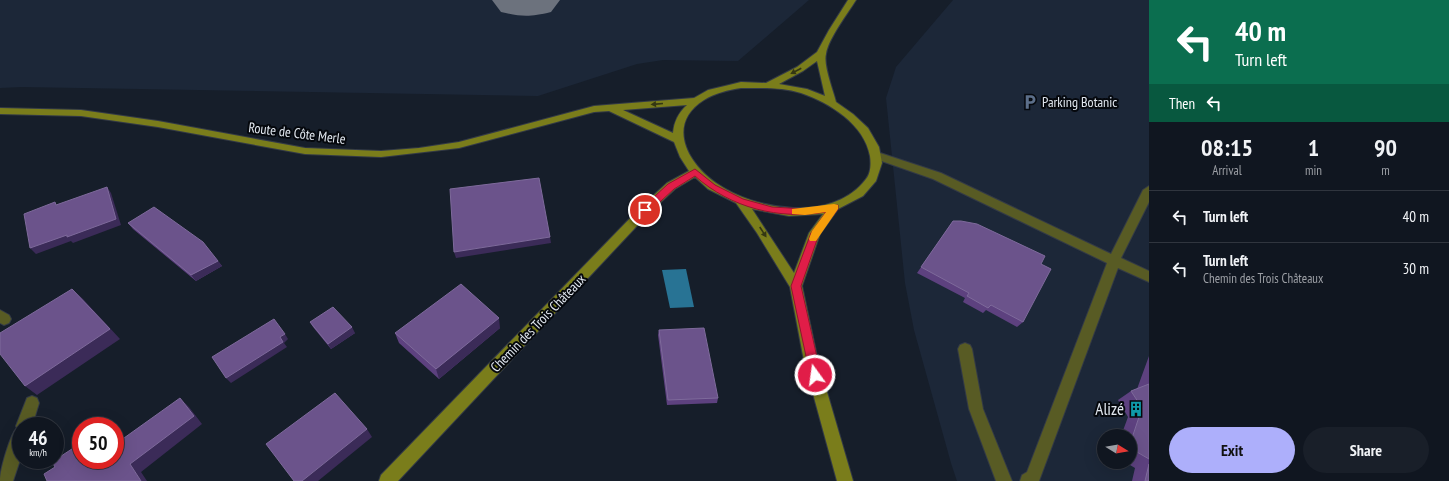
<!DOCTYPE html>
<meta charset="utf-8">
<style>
body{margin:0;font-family:"PT Sans Narrow",sans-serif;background:#191f29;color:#f1f3f6;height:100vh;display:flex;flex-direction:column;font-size:15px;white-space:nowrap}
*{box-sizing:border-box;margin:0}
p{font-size:13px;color:#9c9fa5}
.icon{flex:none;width:22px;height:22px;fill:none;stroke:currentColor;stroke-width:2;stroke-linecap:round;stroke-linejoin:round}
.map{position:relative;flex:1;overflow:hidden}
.panel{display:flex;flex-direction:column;background:#101620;width:300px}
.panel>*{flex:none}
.banner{background:#0b6e4f;color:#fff;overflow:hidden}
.needle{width:26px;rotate:101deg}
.buttons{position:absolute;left:1097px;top:429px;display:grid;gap:8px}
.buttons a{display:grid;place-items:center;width:40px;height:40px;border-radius:50%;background:#101620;box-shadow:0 4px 16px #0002,0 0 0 1px #30353e;font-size:20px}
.speed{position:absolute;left:12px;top:417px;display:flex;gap:8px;font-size:20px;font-weight:700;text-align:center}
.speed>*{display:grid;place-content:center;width:52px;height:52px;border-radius:50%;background:#101620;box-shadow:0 4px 16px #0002,0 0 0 1px #30353e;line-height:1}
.speed small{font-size:10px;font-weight:400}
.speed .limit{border:6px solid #d22;background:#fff;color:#111}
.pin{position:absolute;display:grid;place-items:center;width:34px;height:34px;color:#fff;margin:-17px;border:2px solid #fff;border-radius:50%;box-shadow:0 1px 4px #0007}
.me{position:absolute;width:44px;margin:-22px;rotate:346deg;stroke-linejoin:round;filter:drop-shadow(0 0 3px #0008)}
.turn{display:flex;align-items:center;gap:14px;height:84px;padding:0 20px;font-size:18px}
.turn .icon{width:52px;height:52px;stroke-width:2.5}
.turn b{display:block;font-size:28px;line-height:34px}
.then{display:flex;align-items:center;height:38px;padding:0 20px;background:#0003;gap:8px;font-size:15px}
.eta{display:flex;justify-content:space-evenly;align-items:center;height:68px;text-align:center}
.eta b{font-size:24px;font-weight:600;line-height:28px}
.button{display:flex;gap:8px;margin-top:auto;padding:8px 20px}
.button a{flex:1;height:46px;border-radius:24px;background:#adaffb;color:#111;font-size:16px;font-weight:600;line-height:46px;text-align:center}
.button a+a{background:#191f29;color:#f1f3f6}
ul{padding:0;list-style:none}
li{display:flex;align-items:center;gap:12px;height:52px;padding:0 20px;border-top:1px solid #30353e}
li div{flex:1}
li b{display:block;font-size:15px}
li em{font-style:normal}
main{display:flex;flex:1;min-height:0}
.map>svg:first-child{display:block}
.built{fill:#1c2738;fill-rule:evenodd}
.water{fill:#287394}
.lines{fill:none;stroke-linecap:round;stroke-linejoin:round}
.taxiway{fill:#6c727d;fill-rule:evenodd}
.lane-casing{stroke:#333a46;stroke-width:2}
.street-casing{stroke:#333a46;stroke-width:2}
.secondary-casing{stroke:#333a46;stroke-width:2}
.lane{fill:#585b24;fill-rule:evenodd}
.street{fill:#585b24;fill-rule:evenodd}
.secondary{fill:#7a7d1b;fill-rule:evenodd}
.wall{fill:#5d417f}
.shaded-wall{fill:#3b2b58}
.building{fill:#6b538b;stroke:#7e6a9b}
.oneway{fill:#343713}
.route{fill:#e11d48;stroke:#92132f}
.slow{fill:#f59e0b}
.labels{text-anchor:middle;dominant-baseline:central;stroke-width:4;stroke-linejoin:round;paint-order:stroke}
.poi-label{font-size:14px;fill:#e2e8f0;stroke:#05080d;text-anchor:start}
.street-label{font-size:14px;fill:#e2e8f0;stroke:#05080d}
.near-poi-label{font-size:17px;fill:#e2e8f0;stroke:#05080d;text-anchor:end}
</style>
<main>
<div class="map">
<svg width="1149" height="481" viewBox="0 0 1149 481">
<rect width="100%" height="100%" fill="#161e2a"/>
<path class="built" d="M0 0H809L738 61 663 60 637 64 538 96 22 87 0 88Z
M953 0H1149V481H957L951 463 914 330 905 283 886 98 896 67ZM1104 436H1130V462H1104Z"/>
<path class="water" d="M686 269 694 307 670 308 662 270Z"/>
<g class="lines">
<path class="taxiway" d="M492 0H560L551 12C530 17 522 17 501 12Z"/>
<defs>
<path id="lane" d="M877 152 941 173 1111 254 1143 190 1149 186V202L1121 258 1149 271V282L1118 268 1039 481H1020L1022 475 1027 472 1107 263 933 179 873 158 872 156Z
M965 343 970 345 972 349 983 409 1012 481H996L969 409 958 349 960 345Z"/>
<path id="street" d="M0 310 9 315 11 319 9 323 4 325 0 323Z
M32 396 37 398 39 403 32 426H21V457L13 481H0C0 470 10 435 17 428L16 426 27 398Z"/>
<path id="secondary" d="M848 0H856C848 13 828 39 826 54 823 65 833 90 836 102L853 114 868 128 879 147 882 163 876 181 863 196 838 209 820 234 802 286 818 361 853 481H837L804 361 790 287 757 233 736 203 708 189 695 177 675 189 649 213 398 481H379L381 475 641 207 667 183 689 171 680 157 674 142 609 111 594 112 459 148 381 157 305 154 158 127 81 116 0 114V108L81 110 158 121 305 148 381 151 419 148 459 142 594 106 694 98 708 90 729 85 741 82 766 83 797 67 817 52 829 30ZM817 61 825 96 807 89 779 84 803 71ZM741 88C761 88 782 87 801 93 830 103 864 124 870 156 871 163 871 173 866 179 833 223 756 211 716 183 687 163 666 124 704 100 715 93 728 90 741 88ZM687 105C678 113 674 122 673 133L623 110ZM752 209 789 216 823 214 809 233 794 273Z"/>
</defs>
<use href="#lane" class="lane-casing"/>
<use href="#street" class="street-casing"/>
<use href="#secondary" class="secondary-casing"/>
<use href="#lane" class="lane"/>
<use href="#street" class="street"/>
<use href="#secondary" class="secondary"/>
</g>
<path class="wall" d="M953 221 1041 264 1023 322 1017 327 986 310 983 313 963 302 965 298 917 273Z
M128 223 218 261 222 266 196 281 133 229Z
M310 322 355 333 331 349 313 327Z
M500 328 439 379 399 343 395 333Z
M659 330 718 398 717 403 667 405 658 335Z
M1149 356V481H1132L1135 468 1125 462H1130V436H1121L1128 417 1118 400 1131 391 1137 389Z"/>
<path class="shaded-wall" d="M107 187 111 193 121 225 73 243 71 241 36 254 30 248Z
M550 237 551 243 456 258 454 252Z
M218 261 222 266 196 281 191 275Z
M72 289 83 299 120 339 37 395 25 386Z
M499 318 500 328 439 379 436 369Z
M352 327 355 333 331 349 328 344Z
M285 334 288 339 284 343 287 347 231 383 226 378Z
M180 398 189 407 202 424 141 472 147 481H141L130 464Z
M367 429 372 437 318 481H302Z
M115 435 119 438 127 451 117 443 115 440Z"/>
<path class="building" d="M539 178 550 237 454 252 450 189Z
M107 187 116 219 67 237V235L30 248 24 214 55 202 56 205Z
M154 207 203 242 218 261 191 275 128 223Z
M953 221H961L977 224 1045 256 1041 264 1051 269 1023 322 991 305 988 308 967 296 969 293 921 267Z
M461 284 499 318 436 369 395 333Z
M72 289 110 329 25 386 0 354V333Z
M333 307 352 327 328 344 310 322Z
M274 319 285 334 280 337 283 342 226 378 212 357Z
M704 328 718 398 668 400 659 330Z
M1149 384V459L1130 448V444L1142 408 1131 391Z
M335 393 367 429 302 481H294L266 444Z
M180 398 194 416 130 464 141 481H47L44 474 55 467 52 462 81 443V460H115V440L117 443Z
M1149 464V481H1145Z"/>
<defs><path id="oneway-solid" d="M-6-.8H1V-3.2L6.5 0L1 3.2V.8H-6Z"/></defs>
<g class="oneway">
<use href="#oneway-solid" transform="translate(796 71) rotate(152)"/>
<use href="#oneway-solid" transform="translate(657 104) rotate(175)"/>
<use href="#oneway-solid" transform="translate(763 232) rotate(57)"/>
</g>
<path class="route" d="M695 169 715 185 743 199 772 207 805 209 838 205V209L819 234 801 286 821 375 819 378 815 380 812 378 810 375 791 286 811 233 826 212C779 220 731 208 695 176L674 189 648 213H642V208L668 184Z"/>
<path class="slow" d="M834 204 838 205V209L816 241H810L809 239 812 231 826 212 805 215 792 214V209Z"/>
<defs>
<symbol id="parking-bare" viewBox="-9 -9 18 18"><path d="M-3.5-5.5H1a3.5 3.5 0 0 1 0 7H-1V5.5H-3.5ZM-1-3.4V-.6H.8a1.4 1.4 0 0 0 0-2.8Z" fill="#5c6f8a" stroke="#05080d" stroke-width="2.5" paint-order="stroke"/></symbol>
<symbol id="building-bare" viewBox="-9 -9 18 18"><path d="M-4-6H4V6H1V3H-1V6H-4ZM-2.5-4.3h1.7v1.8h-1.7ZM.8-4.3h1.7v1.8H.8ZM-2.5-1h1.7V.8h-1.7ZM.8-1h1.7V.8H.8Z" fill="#0f9aa8" stroke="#05080d" stroke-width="2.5" paint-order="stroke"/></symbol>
</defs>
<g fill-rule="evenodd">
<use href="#parking-bare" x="1019" y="91" width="22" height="22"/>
<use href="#building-bare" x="1125" y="398" width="22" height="22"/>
</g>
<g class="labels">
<g class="poi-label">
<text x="1042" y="102">Parking Botanic</text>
</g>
<g class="street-label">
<text transform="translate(297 133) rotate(7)">Route de Côte Merle</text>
<text transform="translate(538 323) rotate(-46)">Chemin des Trois Châteaux</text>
</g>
<g class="near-poi-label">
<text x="1124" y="409">Alizé</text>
</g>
</g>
</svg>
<div class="buttons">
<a><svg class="needle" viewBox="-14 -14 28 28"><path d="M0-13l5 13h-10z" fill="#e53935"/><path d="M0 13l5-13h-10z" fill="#9c9fa5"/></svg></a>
</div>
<div class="speed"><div>46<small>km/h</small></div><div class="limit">50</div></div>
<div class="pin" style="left:645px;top:210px;background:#d93025"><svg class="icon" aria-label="arrive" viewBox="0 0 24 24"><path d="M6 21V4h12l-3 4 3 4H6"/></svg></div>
<svg class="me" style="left:815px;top:375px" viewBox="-20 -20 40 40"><circle r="17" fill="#e11d48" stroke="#fff" stroke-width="3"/><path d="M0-11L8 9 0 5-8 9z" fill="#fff"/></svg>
</div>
<section class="panel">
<div class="banner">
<div class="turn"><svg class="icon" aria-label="left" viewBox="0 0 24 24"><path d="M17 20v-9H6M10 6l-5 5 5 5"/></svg><div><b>40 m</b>Turn left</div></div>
<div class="then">Then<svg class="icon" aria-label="left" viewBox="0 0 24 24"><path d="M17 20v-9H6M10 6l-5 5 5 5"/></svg></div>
</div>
<div class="eta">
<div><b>08:15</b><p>Arrival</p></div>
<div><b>1</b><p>min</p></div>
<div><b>90</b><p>m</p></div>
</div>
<ul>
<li><svg class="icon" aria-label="left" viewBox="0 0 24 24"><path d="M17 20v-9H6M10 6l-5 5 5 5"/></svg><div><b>Turn left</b></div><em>40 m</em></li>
<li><svg class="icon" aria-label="left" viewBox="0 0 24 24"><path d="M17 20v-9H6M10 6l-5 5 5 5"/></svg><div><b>Turn left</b><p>Chemin des Trois Châteaux</p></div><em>30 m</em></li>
</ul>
<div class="button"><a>Exit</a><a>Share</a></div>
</section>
</main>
